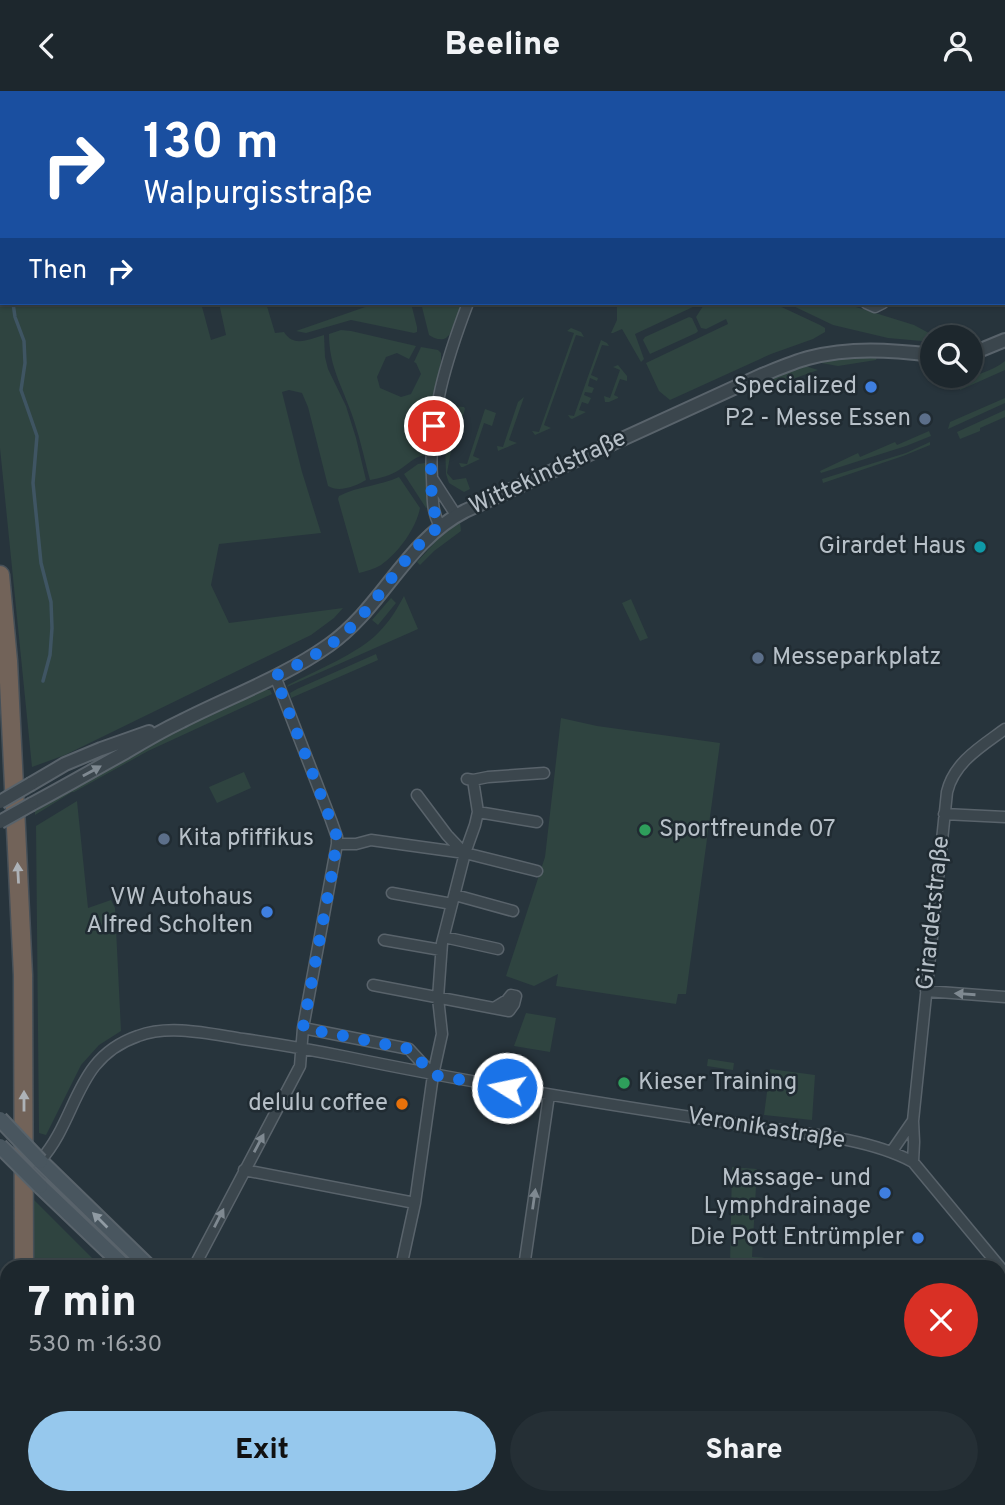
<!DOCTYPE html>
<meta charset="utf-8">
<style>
body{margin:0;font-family:Overpass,sans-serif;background:#252f35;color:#f1f3f6;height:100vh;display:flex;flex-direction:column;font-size:26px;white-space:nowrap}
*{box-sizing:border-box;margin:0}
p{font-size:23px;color:#a0a5aa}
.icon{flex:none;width:38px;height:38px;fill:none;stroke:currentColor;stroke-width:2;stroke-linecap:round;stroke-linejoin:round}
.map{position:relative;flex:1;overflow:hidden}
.panel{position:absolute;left:0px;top:1169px;width:1006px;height:245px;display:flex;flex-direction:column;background:#1d272d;border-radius:21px 21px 0 0;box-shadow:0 2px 5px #0004,0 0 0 2px #3b4449}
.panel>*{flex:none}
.banner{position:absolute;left:0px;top:0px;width:1006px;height:214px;box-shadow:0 2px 5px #0004,0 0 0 2px #3b4449;background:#1a4fa0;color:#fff;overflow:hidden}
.tools{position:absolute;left:920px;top:234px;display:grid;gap:14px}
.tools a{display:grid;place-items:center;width:63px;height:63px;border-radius:50%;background:#1d272d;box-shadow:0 2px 5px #0004,0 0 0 2px #3b4449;font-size:35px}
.pin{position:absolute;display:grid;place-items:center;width:60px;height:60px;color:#fff;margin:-30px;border:4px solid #fff;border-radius:50%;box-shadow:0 2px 7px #0007}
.me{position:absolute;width:77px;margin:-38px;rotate:280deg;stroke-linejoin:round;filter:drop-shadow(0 0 5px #0008)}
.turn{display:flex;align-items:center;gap:24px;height:147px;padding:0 28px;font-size:32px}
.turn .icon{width:91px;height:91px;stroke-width:2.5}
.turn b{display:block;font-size:49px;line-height:60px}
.then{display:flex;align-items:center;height:66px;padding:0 28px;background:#0003;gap:14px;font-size:26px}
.round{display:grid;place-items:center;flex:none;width:74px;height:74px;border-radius:37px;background:#252f35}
.headline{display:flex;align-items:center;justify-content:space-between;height:119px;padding:0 28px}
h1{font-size:42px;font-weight:800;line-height:52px}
.button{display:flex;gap:14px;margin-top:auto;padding:14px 28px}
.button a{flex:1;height:80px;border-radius:42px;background:#96c8ed;color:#111;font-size:28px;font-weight:800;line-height:80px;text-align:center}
.button a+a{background:#252f35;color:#f1f3f6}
header{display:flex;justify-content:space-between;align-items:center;height:91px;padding:0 28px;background:#1d272d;font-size:32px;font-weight:800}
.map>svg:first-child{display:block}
.green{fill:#2f4440}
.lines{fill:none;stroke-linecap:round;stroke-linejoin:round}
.stream{stroke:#3f5563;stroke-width:3.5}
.minor-casing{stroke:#59636b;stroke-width:13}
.tertiary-casing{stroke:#59636b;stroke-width:16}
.secondary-casing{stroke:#59636b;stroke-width:18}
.motorway-casing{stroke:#465058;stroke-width:21}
.minor{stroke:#3b464d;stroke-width:10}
.tertiary{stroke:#3b464d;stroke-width:12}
.secondary{stroke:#49565f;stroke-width:14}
.motorway{stroke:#726359;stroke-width:18}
.tertiary-bridge-casing{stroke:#59636b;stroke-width:16;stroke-linecap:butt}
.secondary-bridge-casing{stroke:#59636b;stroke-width:18;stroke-linecap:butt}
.tertiary-bridge{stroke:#3b464d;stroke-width:12}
.secondary-bridge{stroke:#49565f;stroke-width:14}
.oneway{fill:#7f8991}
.oneway2{fill:#adb2b7}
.oneway3{fill:#909ba3}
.route{stroke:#1a73e8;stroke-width:12;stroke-dasharray:0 21.6}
.shop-dot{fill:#3f7fe0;stroke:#202b32;stroke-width:2.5}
.service-dot{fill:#5c6f8a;stroke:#202b32;stroke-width:2.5}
.culture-dot{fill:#0f9aa8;stroke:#202b32;stroke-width:2.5}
.leisure-dot{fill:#2e9e5b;stroke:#202b32;stroke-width:2.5}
.food-dot{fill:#e8710a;stroke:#202b32;stroke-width:2.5}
.labels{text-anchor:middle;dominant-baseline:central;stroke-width:5;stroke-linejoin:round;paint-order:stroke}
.poi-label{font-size:24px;fill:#b7c0c8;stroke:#202b32;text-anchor:end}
.street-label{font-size:24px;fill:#b7c0c8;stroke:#202b32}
</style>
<header><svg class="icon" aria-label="back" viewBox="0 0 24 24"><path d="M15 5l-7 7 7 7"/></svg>Beeline<svg class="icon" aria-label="person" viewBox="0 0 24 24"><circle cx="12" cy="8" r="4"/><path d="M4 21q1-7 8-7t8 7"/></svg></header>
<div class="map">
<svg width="1005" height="1414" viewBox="0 0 1005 1414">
<rect width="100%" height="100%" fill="#27343c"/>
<path class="green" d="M0 0H74L73 2H2V212H201L211 249 226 244 219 212H266L275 242 284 241C294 257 309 248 324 244L325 266 328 278 346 315 356 347 366 389C356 395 339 402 328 395L308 316 302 302 289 299 282 301 302 381 321 442 219 453 211 494 229 532 343 517 334 527 311 544 65 664 32 676 0 357Z
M371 212H411L417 236V241L414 242 351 229 306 242 296 240 371 214Z
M421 212H462L450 243 446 247C441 250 433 247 429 244Z
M617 212H699L695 215 635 243 644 268 641 271 622 238 613 242H611L617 229Z
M705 212H773L820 234 825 237V241L813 248 771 263 670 309 659 300 646 272 728 233 726 228 706 238 701 237 696 226Z
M787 212H843L914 234 938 247H933V251L888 247 833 234Z
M689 226 692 227 698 240 696 242 650 263 643 249 645 246Z
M571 237 581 241 584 246 576 244 544 334 551 337 535 344 532 340 539 341 574 242 567 240Z
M341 239 351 240 416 255 409 268 397 262 386 266 377 286 380 297 401 306 411 303 421 283 416 272 414 271 421 256 438 259 441 262V271L428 331 425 364C414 366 408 373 399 379 390 385 380 387 370 389 364 366 359 343 351 321 341 293 329 274 329 243Z
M601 249 607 252 609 255 602 254 591 284 598 287 597 290 590 287 588 295 594 297 592 302 585 301 584 304 591 307 588 313 582 311 579 319 586 321 572 328 570 327 568 324 574 325Z
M878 264 876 269 838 275 821 272 822 270 844 266Z
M1005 270V279L960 299 956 289C972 285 992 281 1005 270Z
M618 274 627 285V290L620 288 614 304 618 306V307L609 311H605L604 305 610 307 620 279 613 276Z
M802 274 818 279 770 296 767 288Z
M524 306 509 349 517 352 498 360 497 355 503 356 518 311Z
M1005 307V312L948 338 950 331Z
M451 315 464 316 465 318 462 328 454 326 448 346 455 349 452 354 447 382 453 389 466 387 470 398 464 401 449 392 446 383 445 350Z
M485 318 496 322 492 335 484 332 473 365 480 368 463 376H461L459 372 467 373Z
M1005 319V326L980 337V340L960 348 957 341Z
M929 340 931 345 906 355 821 382 820 380 858 362 860 366 895 351 897 354Z
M930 351V354L903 365 823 392 822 388 906 362Z
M425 372 428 416 426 417 404 383 418 373Z
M399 386 420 417C416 438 398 462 381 474 374 478 367 480 359 482L338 408 339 405C358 395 380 395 399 386Z
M460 430 461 440 434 460 420 474 417 471 438 448Z
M404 505 418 538 287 596 288 594C313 581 361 561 379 541 390 530 397 518 404 505Z
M391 507 396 512 378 534 372 529Z
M631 508 648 547 640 550 622 512Z
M376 563 378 569 291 607 290 602 297 598Z
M262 599H270L272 603 148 660 74 701H72L35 724V717L136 660Z
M561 627 597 635 720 652 686 903H678L676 913 556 895 558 883 534 895 506 885 545 766Z
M244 681 251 697 217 712 209 696Z
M77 710 88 817 111 809 115 817 121 940 99 954 81 974 46 1044 39 1042 36 735Z
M526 922 556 927 550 961 514 955Z
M708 968 734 972 733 979 707 975Z
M770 978 815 984 812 1029 764 1024Z
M732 1076 757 1078 752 1166 795 1169 793 1176H730Z
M28 1103 101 1176H29Z
M40 1407H80V1414H40Z
M161 1407H602L601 1414H158Z
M719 1407H752L751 1414H718Z"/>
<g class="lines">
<path class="stream" d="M55 2V0
M13 212 15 226 24 250 25 272 21 299 37 345 33 392 41 472 51 511 52 537 50 564 43 590"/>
<defs>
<path id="minor" d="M557 0 558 2
M611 0 612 2
M935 0 937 2
M1004 93 1005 94
M1004 139H1005
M866 212 875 216 883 212
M432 387 456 424
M440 435C431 420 433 404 432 387 428 327 447 267 468 212
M473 689 488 686 544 682
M417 704 447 744 464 762
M478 721 537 731
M944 723 1005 726
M337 753H356L371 749 465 762 537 780
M392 802 452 813
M455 804 513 820
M444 846 498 858
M384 849 441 859
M373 894 509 920 514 913 516 905 511 904 507 909 494 917
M926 900 1005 906
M303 937 409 958 433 984
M892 1060 912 1031
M40 1070C79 1026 74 967 138 945 170 933 210 943 243 948 278 953 312 959 347 966 471 992 597 1012 723 1031 782 1041 861 1043 913 1071L1005 1182
M913 1071 914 1051 913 1030 947 701C954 671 982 655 1005 638
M244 1079 415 1112
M194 1176 300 975 303 937 337 753V746L331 729 275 585
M401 1176 415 1112 433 984 442 943 438 907 442 852 465 762 475 734 478 721 473 689 467 688
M524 1176 549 1004
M96 1407 101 1409
M283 1407 296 1414
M613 1414 614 1407"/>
<path id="tertiary" d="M971 263 1005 249
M31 693 65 673 101 658 149 641
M32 713C64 696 95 678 126 661 144 650 163 639 182 630 231 605 284 586 329 554 382 517 406 450 465 420L762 284C777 278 793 271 808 267 850 256 891 259 933 264"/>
<path id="secondary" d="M40 1070 149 1176
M40 1095 125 1176
M999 1200 1005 1195
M809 1407 816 1414
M838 1414V1407
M856 1414 857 1407"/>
<path id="motorway" d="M0 484 8 570 23 884 24 1176
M20 1414V1407"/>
</defs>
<use href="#minor" class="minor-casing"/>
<use href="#tertiary" class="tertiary-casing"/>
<use href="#secondary" class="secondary-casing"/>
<use href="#motorway" class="motorway-casing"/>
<use href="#minor" class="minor"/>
<use href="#tertiary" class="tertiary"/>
<use href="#secondary" class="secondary"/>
<use href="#motorway" class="motorway"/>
<defs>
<path id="tertiary-bridge" d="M0 711 31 693
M0 731 32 713"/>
<path id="secondary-bridge" d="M0 1028 40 1070
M0 1055 40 1095"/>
</defs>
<use href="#tertiary-bridge" class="tertiary-bridge-casing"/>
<use href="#secondary-bridge" class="secondary-bridge-casing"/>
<use href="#tertiary-bridge" class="tertiary-bridge"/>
<use href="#secondary-bridge" class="secondary-bridge"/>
</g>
<defs><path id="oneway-solid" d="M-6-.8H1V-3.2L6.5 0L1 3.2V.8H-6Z" transform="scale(1.75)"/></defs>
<g class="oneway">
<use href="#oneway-solid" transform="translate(92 680) rotate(-29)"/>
<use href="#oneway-solid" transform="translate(965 903) rotate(-176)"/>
<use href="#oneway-solid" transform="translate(259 1052) rotate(-62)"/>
<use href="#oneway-solid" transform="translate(534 1108) rotate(-82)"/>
<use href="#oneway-solid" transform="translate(219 1127) rotate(-63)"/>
</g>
<g class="oneway2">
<use href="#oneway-solid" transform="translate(18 782) rotate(-93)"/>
<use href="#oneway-solid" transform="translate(24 1010) rotate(-90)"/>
</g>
<use class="oneway3" href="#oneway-solid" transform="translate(100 1129) rotate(-135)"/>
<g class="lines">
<path class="route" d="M434 335C431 359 427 415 440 435 404 462 382 506 349 538 328 558 302 572 275 585L337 746 333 777 303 937 410 958 433 984 507 997"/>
</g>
<g class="shop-dot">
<circle cx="871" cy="296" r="7"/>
<circle cx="267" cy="821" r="7"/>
<circle cx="885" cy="1102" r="7"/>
<circle cx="918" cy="1147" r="7"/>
</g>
<g class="service-dot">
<circle cx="925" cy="328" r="7"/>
<circle cx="758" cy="567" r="7"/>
<circle cx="164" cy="748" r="7"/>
</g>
<circle class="culture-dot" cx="980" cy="456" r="7"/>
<g class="leisure-dot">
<circle cx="645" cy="739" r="7"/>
<circle cx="624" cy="992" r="7"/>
</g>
<circle class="food-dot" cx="402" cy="1013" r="7"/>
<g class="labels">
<g class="poi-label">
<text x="857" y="296">Specialized</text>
<text x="911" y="328">P2 - Messe Essen</text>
<text x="966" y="456">Girardet Haus</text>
<text x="772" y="567" text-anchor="start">Messeparkplatz</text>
<text x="659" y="739" text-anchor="start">Sportfreunde 07</text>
<text x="178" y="748" text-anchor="start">Kita pfiffikus</text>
<text x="253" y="807">VW Autohaus<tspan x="253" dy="28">Alfred Scholten</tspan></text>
<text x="638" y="992" text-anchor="start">Kieser Training</text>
<text x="388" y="1013">delulu coffee</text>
<text x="871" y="1088">Massage- und<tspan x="871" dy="28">Lymphdrainage</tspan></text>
<text x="904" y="1147">Die Pott Entrümpler</text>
</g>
<g class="street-label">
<text transform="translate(548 382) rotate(-25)">Wittekindstraße</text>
<text transform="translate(934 822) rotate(-84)">Girardetstraße</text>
<text transform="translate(766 1038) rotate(9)">Veronikastraße</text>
</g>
</g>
</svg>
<div class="tools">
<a><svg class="icon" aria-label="search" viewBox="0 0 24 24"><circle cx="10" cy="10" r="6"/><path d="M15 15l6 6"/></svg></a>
</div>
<div class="pin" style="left:434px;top:335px;background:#d93025"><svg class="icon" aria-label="arrive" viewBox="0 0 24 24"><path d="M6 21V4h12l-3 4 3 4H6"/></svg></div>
<svg class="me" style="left:507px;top:997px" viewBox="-20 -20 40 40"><circle r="17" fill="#1a73e8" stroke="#fff" stroke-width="3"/><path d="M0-11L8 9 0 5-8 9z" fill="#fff"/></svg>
<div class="banner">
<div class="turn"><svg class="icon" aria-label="right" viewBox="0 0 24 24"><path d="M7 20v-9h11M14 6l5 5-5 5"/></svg><div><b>130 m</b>Walpurgisstraße</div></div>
<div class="then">Then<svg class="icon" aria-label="right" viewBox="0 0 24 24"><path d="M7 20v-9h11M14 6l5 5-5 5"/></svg></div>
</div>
<section class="panel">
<div class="headline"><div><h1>7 min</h1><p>530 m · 16:30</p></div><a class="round" style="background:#d93025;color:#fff"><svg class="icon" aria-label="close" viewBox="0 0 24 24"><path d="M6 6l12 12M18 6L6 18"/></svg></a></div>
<div class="button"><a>Exit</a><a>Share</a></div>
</section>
</div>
